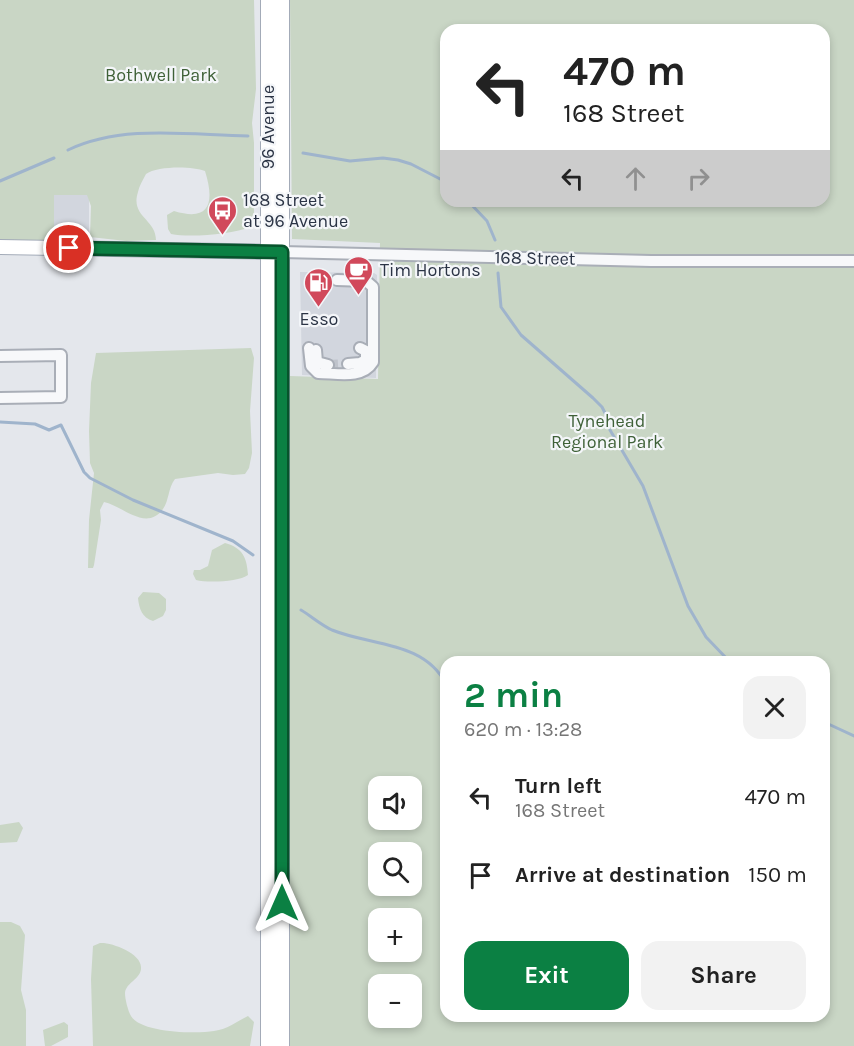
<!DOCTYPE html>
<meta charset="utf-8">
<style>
body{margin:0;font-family:Karla,sans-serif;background:#f2f2f2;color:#222;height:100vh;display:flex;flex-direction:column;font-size:22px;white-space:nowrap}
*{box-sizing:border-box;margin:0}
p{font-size:20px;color:#767676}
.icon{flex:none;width:33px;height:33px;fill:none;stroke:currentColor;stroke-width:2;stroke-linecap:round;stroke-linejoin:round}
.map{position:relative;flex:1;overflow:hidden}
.details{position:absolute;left:440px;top:656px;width:390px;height:366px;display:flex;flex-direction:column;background:#fff;border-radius:18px;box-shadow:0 3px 9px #0003}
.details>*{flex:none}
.guide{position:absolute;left:440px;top:24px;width:390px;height:183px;border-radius:18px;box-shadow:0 3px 9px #0003;background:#fff;color:#222;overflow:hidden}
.fabs{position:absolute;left:368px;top:776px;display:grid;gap:12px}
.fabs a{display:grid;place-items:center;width:54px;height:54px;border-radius:12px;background:#fff;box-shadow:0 3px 9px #0003;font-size:30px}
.pin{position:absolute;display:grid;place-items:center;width:51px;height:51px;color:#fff;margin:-26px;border:3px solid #fff;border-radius:50%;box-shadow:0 2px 6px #0007}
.me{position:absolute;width:66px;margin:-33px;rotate:0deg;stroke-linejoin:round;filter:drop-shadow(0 0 4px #0008)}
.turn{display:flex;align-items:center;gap:21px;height:126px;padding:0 24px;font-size:27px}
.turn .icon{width:78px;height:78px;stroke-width:2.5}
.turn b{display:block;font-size:42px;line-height:51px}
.lanes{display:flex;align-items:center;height:57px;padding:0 24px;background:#0003;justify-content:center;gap:30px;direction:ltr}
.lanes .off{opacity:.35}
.round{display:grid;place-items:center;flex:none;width:63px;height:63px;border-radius:18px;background:#f2f2f2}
.summary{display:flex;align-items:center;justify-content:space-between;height:102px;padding:0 24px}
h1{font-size:36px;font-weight:700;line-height:45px;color:#0b8043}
.action{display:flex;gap:12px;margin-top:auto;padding:12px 24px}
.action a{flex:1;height:69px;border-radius:18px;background:#0b8043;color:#fff;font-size:24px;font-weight:700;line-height:69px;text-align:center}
.action a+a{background:#f2f2f2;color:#222}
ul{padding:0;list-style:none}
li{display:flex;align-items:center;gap:18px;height:78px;padding:0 24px}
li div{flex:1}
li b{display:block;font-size:22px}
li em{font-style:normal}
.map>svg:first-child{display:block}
.built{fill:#d2d6de}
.green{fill:#c9d6c5;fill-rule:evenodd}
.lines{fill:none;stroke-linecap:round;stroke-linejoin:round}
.stream{stroke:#9fb4cc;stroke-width:3}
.minor-tunnel{stroke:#bfc3cb;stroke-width:10;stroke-dasharray:10 5;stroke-linecap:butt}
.minor-casing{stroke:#a9aeb7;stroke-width:14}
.major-casing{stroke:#a3abb8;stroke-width:16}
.minor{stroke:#f7f8fa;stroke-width:10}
.major{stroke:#fff;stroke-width:14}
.route-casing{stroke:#07532c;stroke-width:15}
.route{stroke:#0b8043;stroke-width:10}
.labels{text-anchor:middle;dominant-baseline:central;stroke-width:4.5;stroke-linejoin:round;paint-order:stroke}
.park-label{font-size:18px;fill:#3f6138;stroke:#f4f6f9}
.street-label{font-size:18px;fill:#2b3445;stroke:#f4f6f9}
.poi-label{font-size:18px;fill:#2b3445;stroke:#f4f6f9;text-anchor:start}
</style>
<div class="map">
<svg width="854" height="1046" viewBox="0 0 854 1046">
<rect width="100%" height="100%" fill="#e4e7ec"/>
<path class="built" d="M54 195H89V236H54Z
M300 272 374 273 377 275 376 378 302 375Z"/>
<path class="green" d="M0 0H254L256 89 252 123 254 143V218L251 227C232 234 191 238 171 234L168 229 167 215 174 211C210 222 215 203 205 171 192 166 157 166 146 174 143 180 139 186 138 192 130 217 156 219 156 240L126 241 90 237 91 206 87 195H54V236H46L45 242 0 241Z
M290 0H854V1046H290V376L378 379 380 243 292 239ZM446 30H824V201H446ZM446 662H824V1016H446ZM378 786H411V819H378ZM378 852H411V885H378ZM378 918H411V951H378ZM378 984H411V1017H378Z
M251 348 254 358 250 411 252 453 249 468 245 474 233 475 218 473 175 479C168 488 169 501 163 509 146 532 123 506 104 502L100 510 101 520 94 565 93 568H88L89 520 94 473 90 463 89 431 91 383 96 353Z
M225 543C243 548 247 558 248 575 239 582 207 583 196 580L193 574 194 570H200L208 566 212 550Z
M143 592 159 593 166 599V610L163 616 153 621C142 618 139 608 138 598Z
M19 822 23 828 17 842 0 843V825Z
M0 922H11L20 926 25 935 21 990 26 1010V1046H0Z
M100 943C111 942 141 953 141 967 142 979 126 982 125 993 125 999 128 1011 131 1016 141 1033 196 1034 214 1031 228 1029 236 1022 248 1016L254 1022 250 1046H93L91 979 93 946Z
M64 1022 68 1025V1037L51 1046H45L43 1030Z"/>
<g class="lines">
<path class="stream" d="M68 150C123 124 189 135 248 136
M303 153 350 161 383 158 398 160 411 164 446 182
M0 181 54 158
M468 201 487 221 495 240
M498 273 501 307 521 335 593 398 602 407 607 417
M0 422 35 424 49 430 61 425 84 472 90 478 133 500 233 541 253 555
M610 430 643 486 688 606 706 637 730 662
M301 610C311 616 321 625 332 630 371 646 424 641 446 684
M824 722 854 736"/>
<path class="minor-tunnel" d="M328 365 348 364"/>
<defs>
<path id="minor" d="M282 252 651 261H854
M309 348 311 366 318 373C336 373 362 380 373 362V287L366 281 337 280
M316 350 317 362 328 365
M0 356 61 355V397L0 398
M348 364 360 363 366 360V351L360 348"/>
<path id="major" d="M268 0V1046
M282 0V1046
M0 247 277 252"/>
</defs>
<use href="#minor" class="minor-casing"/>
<use href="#major" class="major-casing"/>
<use href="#minor" class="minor"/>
<use href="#major" class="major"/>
</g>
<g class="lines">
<defs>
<path id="route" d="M69 248 282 252V903"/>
</defs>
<use href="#route" class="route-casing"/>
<use href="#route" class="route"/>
</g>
<defs>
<symbol id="bus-pin" viewBox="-11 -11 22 30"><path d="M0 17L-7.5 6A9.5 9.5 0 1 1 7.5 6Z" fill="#d1495b" stroke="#f4f6f9"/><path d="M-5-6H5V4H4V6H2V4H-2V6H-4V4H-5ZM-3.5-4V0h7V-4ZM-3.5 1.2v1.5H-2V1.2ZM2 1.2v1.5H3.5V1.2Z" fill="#fff"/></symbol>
<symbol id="cafe-pin" viewBox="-11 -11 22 30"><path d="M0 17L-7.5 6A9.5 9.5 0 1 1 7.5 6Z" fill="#d1495b" stroke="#f4f6f9"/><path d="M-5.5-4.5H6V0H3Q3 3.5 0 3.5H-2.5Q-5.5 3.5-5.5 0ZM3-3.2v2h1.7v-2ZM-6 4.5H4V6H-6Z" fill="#fff"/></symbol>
<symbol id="fuel-pin" viewBox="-11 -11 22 30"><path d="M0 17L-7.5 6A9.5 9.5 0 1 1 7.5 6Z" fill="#d1495b" stroke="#f4f6f9"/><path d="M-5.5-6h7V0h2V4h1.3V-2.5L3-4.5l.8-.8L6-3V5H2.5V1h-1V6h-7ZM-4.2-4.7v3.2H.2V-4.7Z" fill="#fff"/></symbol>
</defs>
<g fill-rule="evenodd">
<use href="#bus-pin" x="206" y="194" width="33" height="45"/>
<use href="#cafe-pin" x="342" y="254" width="33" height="45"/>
<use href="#fuel-pin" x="302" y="266" width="33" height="45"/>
</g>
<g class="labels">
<g class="park-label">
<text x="161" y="75">Bothwell Park</text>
<text x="607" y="421">Tynehead<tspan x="607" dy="21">Regional Park</tspan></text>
</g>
<g class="street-label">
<text transform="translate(268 127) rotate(-90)">96 Avenue</text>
<text transform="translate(535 258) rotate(1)">168 Street</text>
</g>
<g class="poi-label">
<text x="243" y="200">168 Street<tspan x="243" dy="21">at 96 Avenue</tspan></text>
<text x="380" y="270">Tim Hortons</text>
<text x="319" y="319" text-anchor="middle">Esso</text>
</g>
</g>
</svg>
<div class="fabs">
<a><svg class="icon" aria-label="sound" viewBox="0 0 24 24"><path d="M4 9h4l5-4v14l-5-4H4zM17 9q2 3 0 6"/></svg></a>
<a><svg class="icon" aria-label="search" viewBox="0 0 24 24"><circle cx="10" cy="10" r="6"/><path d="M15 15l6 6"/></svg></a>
<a>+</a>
<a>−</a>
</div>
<div class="pin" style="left:69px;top:248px;background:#d93025"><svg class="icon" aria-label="arrive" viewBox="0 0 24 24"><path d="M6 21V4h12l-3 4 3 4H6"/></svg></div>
<svg class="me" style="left:282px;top:903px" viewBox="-20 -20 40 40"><path d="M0-17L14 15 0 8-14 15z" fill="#0b8043" stroke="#fff" stroke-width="4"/></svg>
<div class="guide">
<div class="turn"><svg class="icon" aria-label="left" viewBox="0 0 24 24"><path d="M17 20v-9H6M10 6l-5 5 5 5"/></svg><div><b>470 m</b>168 Street</div></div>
<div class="lanes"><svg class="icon" aria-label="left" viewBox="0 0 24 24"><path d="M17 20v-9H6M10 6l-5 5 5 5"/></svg><svg class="icon off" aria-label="ahead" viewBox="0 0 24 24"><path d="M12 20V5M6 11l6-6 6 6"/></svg><svg class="icon off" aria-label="right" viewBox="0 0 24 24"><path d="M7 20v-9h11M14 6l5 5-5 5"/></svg></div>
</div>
<section class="details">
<div class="summary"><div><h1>2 min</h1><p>620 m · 13:28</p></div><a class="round"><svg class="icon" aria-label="close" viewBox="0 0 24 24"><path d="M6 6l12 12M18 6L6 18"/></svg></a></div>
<ul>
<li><svg class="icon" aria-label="left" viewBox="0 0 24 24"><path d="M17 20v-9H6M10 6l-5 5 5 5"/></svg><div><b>Turn left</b><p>168 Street</p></div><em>470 m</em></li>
<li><svg class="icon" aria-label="arrive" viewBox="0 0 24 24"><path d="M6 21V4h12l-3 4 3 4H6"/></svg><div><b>Arrive at destination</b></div><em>150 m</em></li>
</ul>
<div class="action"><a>Exit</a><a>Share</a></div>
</section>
</div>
